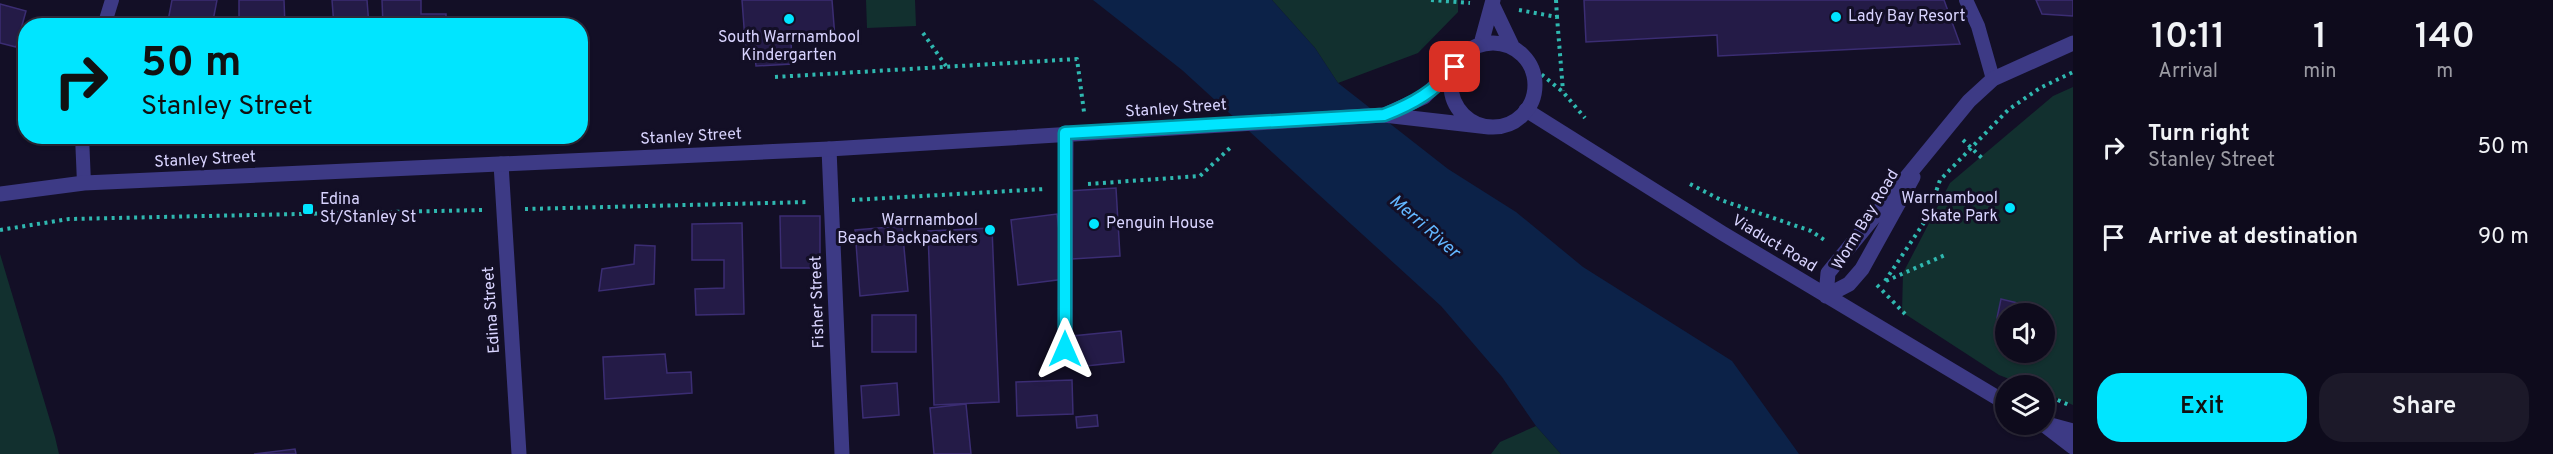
<!DOCTYPE html>
<style>
body{margin:0;font-family:Overpass,sans-serif;background:#1c1929;color:#f1f3f6;height:100vh;display:flex;flex-direction:column;font-size:22px;white-space:nowrap}
*{box-sizing:border-box;margin:0}
p{font-size:20px;color:#9b9ba3}
.icon{flex:none;width:33px;height:33px;fill:none;stroke:currentColor;stroke-width:2;stroke-linecap:round;stroke-linejoin:round}
.map{position:relative;flex:1;overflow:hidden}
.drawer{display:flex;flex-direction:column;background:#0e0b1c;width:480px}
.drawer>*{flex:none}
.top-card{position:absolute;left:18px;top:18px;width:570px;height:126px;border-radius:24px;box-shadow:0 2px 4px #0004,0 0 0 2px #2e2b3b;background:#00e5ff;color:#111;overflow:hidden}
.controls{position:absolute;left:1995px;top:303px;display:grid;gap:12px}
.controls a{display:grid;place-items:center;width:60px;height:60px;border-radius:50%;background:#0e0b1c;box-shadow:0 2px 4px #0004,0 0 0 2px #2e2b3b;font-size:30px}
.pin{position:absolute;display:grid;place-items:center;width:51px;height:51px;color:#fff;margin:-26px;border-radius:12px;box-shadow:0 3px 9px #0006}
.me{position:absolute;width:66px;margin:-33px;rotate:0deg;stroke-linejoin:round;filter:drop-shadow(0 0 4px #0008)}
.turn{display:flex;align-items:center;gap:21px;height:126px;padding:0 24px;font-size:27px}
.turn .icon{width:78px;height:78px;stroke-width:2.5}
.turn b{display:block;font-size:42px;line-height:51px}
.eta{display:flex;justify-content:space-evenly;align-items:center;height:102px;text-align:center}
.eta b{font-size:36px;font-weight:600;line-height:42px}
.button{display:flex;gap:12px;margin-top:auto;padding:12px 24px}
.button a{flex:1;height:69px;border-radius:24px;background:#00e5ff;color:#111;font-size:24px;font-weight:600;line-height:69px;text-align:center}
.button a+a{background:#1c1929;color:#f1f3f6}
ul{padding:0;list-style:none}
li{display:flex;align-items:center;gap:18px;height:90px;padding:0 24px}
li div{flex:1}
li b{display:block;font-size:22px}
li em{font-style:normal}
main{display:flex;flex:1;min-height:0}
.map>svg:first-child{display:block}
.green{fill:#12302f;fill-rule:evenodd}
.water{fill:#0c2248}
.building{fill:#241b47;stroke:#3b2d73;stroke-width:1.5}
.lines{fill:none;stroke-linecap:round;stroke-linejoin:round}
.path{stroke:#2fb8b0;stroke-width:4;stroke-dasharray:3 4.5;stroke-linecap:butt}
.service{stroke:#3d3a85;stroke-width:14}
.minor{stroke:#3d3a85;stroke-width:15}
.tertiary{stroke:#3d3a85;stroke-width:15}
.route-casing{stroke:#0095a6;stroke-width:15}
.route{stroke:#00e5ff;stroke-width:10}
.poi-dot{fill:#00e5ff;stroke:#130f26;stroke-width:2}
.labels{text-anchor:middle;dominant-baseline:central;stroke-width:6;stroke-linejoin:round;paint-order:stroke}
.poi-label{font-size:16px;fill:#d9d4ff;stroke:#130f26;text-anchor:start}
.street-label{font-size:16px;fill:#d9d4ff;stroke:#130f26}
.water-label{font-size:18px;font-style:italic;fill:#62b6ff;stroke:#130f26}
</style>
<main>
<div class="map">
<svg width="2073" height="454" viewBox="0 0 2073 454">
<rect width="100%" height="100%" fill="#130f26"/>
<path class="green" d="M866 0H915L916 26 867 28Z
M1272 0H1458V12L1418 53 1338 83 1315 48Z
M2073 87V405L2045 393 2044 386 2025 385 1999 375 1902 312 1903 273 1950 183 2053 96ZM2006 314H2044V352H2006Z
M0 254 55 437 59 454H0Z
M1536 426 1561 454H1491L1500 442Z"/>
<path class="water" d="M1093 0H1272L1315 48 1338 83 1347 90 1448 169 1516 212 1583 267 1732 361 1799 454H1561L1536 426 1502 377 1441 306 1182 70Z"/>
<path class="building" d="M172 0H217L212 26H167Z
M239 0H284L285 26H239Z
M332 0H367L369 26H334Z
M382 0H421V14H446V26H383Z
M742 0H832L835 38 791 41 792 64 756 66 755 56 746 54Z
M1584 0H1944L1960 44 1718 56 1717 35 1586 42Z
M2036 0H2073V16L2042 14Z
M0 4 26 11 16 47 0 43Z
M518 19V26H473V22Z
M1116 188 1120 256 1072 259 1068 191Z
M1057 214 1065 279 1018 285 1011 220Z
M780 216H820V268H781Z
M742 223 744 314 696 315 695 289 724 288V260H692V224Z
M902 226 908 291 860 296 855 230Z
M992 228 999 402 934 405 928 231Z
M635 245 655 246 654 284 599 291 602 269 634 264Z
M2001 299 2034 307 2033 314H2006V320L1997 318Z
M872 315H916V352H872Z
M1121 331 1124 362 1076 367 1072 336Z
M665 354 667 373 691 372 692 393 605 399 603 357Z
M1072 380 1073 414 1017 416 1016 382Z
M897 383 899 415 863 418 861 386Z
M966 404 971 454H934L930 408Z
M1097 415 1098 426 1077 428 1076 417Z
M295 449 296 454H254Z"/>
<g class="lines">
<path class="path" d="M1431 0 1470 3
M1556 0 1557 17
M1519 10 1557 17 1563 91
M923 33 946 66
M1530 65 1563 92 1585 118
M775 77 1077 59 1084 112
M1963 140 1984 160
M1088 184 1200 176 1231 147
M1690 184 1721 200 1811 231 1826 241
M852 200 1045 189
M525 209 809 202
M0 230 69 219 482 210
M1885 281 1927 218 1940 180 2008 110 2040 88 2073 72
M1886 281 1945 255
M1877 285 1905 314
M2044 394 2069 405"/>
<path class="service" d="M1966 0 1978 26 1993 79
M104 26 112 0
M82 136 84 183"/>
<path class="minor" d="M1526 110 1722 233 2006 403
M829 149 842 454
M501 164 519 454
M1826 296 1828 273 1969 101 1993 79 2073 43
M1826 296 1849 284 1862 269 1913 177
M1065 349 1066 133
M2043 424 2073 447
M2047 424 2073 431"/>
<path class="tertiary" d="M1492 4 1513 48
M1451 85a42 42 0 1 1 84 0a42 42 0 1 1-84 0Z
M1481 44 1493 0
M1389 113 1424 97 1452 69
M0 194 84 183 829 149 1384 115 1489 127"/>
</g>
<g class="lines">
<defs>
<path id="route" d="M1065 349V133L1384 115C1413 104 1435 91 1455 67"/>
</defs>
<use href="#route" class="route-casing"/>
<use href="#route" class="route"/>
</g>
<g class="poi-dot">
<circle cx="1836" cy="17" r="6"/>
<circle cx="789" cy="19" r="6"/>
<circle cx="2010" cy="208" r="6"/>
<rect x="302" y="203" width="12" height="12" rx="3"/>
<circle cx="1094" cy="224" r="6"/>
<circle cx="990" cy="230" r="6"/>
</g>
<g class="labels">
<g class="poi-label">
<text x="1848" y="17">Lady Bay Resort</text>
<text x="789" y="38" text-anchor="middle">South Warrnambool<tspan x="789" dy="18">Kindergarten</tspan></text>
<text x="1998" y="199" text-anchor="end">Warrnambool<tspan x="1998" dy="18">Skate Park</tspan></text>
<text x="320" y="200">Edina<tspan x="320" dy="18">St/Stanley St</tspan></text>
<text x="978" y="221" text-anchor="end">Warrnambool<tspan x="978" dy="18">Beach Backpackers</tspan></text>
<text x="1106" y="224">Penguin House</text>
</g>
<g class="street-label">
<text transform="translate(1176 109) rotate(-4)">Stanley Street</text>
<text transform="translate(691 137) rotate(-3)">Stanley Street</text>
<text transform="translate(205 160) rotate(-3)">Stanley Street</text>
<text transform="translate(1866 220) rotate(-59)">Worm Bay Road</text>
<text transform="translate(1774 244) rotate(31)">Viaduct Road</text>
<text transform="translate(818 302) rotate(-92)">Fisher Street</text>
<text transform="translate(492 310) rotate(-94)">Edina Street</text>
</g>
<g class="water-label">
<text transform="translate(1424 227) rotate(41)">Merri River</text>
</g>
</g>
</svg>
<div class="controls">
<a><svg class="icon" aria-label="sound" viewBox="0 0 24 24"><path d="M4 9h4l5-4v14l-5-4H4zM17 9q2 3 0 6"/></svg></a>
<a><svg class="icon" aria-label="layers" viewBox="0 0 24 24"><path d="M12 4l9 5-9 5-9-5zM3 14l9 5 9-5"/></svg></a>
</div>
<div class="pin" style="left:1455px;top:67px;background:#d93025"><svg class="icon" aria-label="arrive" viewBox="0 0 24 24"><path d="M6 21V4h12l-3 4 3 4H6"/></svg></div>
<svg class="me" style="left:1065px;top:349px" viewBox="-20 -20 40 40"><path d="M0-17L14 15 0 8-14 15z" fill="#00e5ff" stroke="#fff" stroke-width="4"/></svg>
<div class="top-card">
<div class="turn"><svg class="icon" aria-label="right" viewBox="0 0 24 24"><path d="M7 20v-9h11M14 6l5 5-5 5"/></svg><div><b>50 m</b>Stanley Street</div></div>
</div>
</div>
<section class="drawer">
<div class="eta">
<div><b>10:11</b><p>Arrival</p></div>
<div><b>1</b><p>min</p></div>
<div><b>140</b><p>m</p></div>
</div>
<ul>
<li><svg class="icon" aria-label="right" viewBox="0 0 24 24"><path d="M7 20v-9h11M14 6l5 5-5 5"/></svg><div><b>Turn right</b><p>Stanley Street</p></div><em>50 m</em></li>
<li><svg class="icon" aria-label="arrive" viewBox="0 0 24 24"><path d="M6 21V4h12l-3 4 3 4H6"/></svg><div><b>Arrive at destination</b></div><em>90 m</em></li>
</ul>
<div class="button"><a>Exit</a><a>Share</a></div>
</section>
</main>
